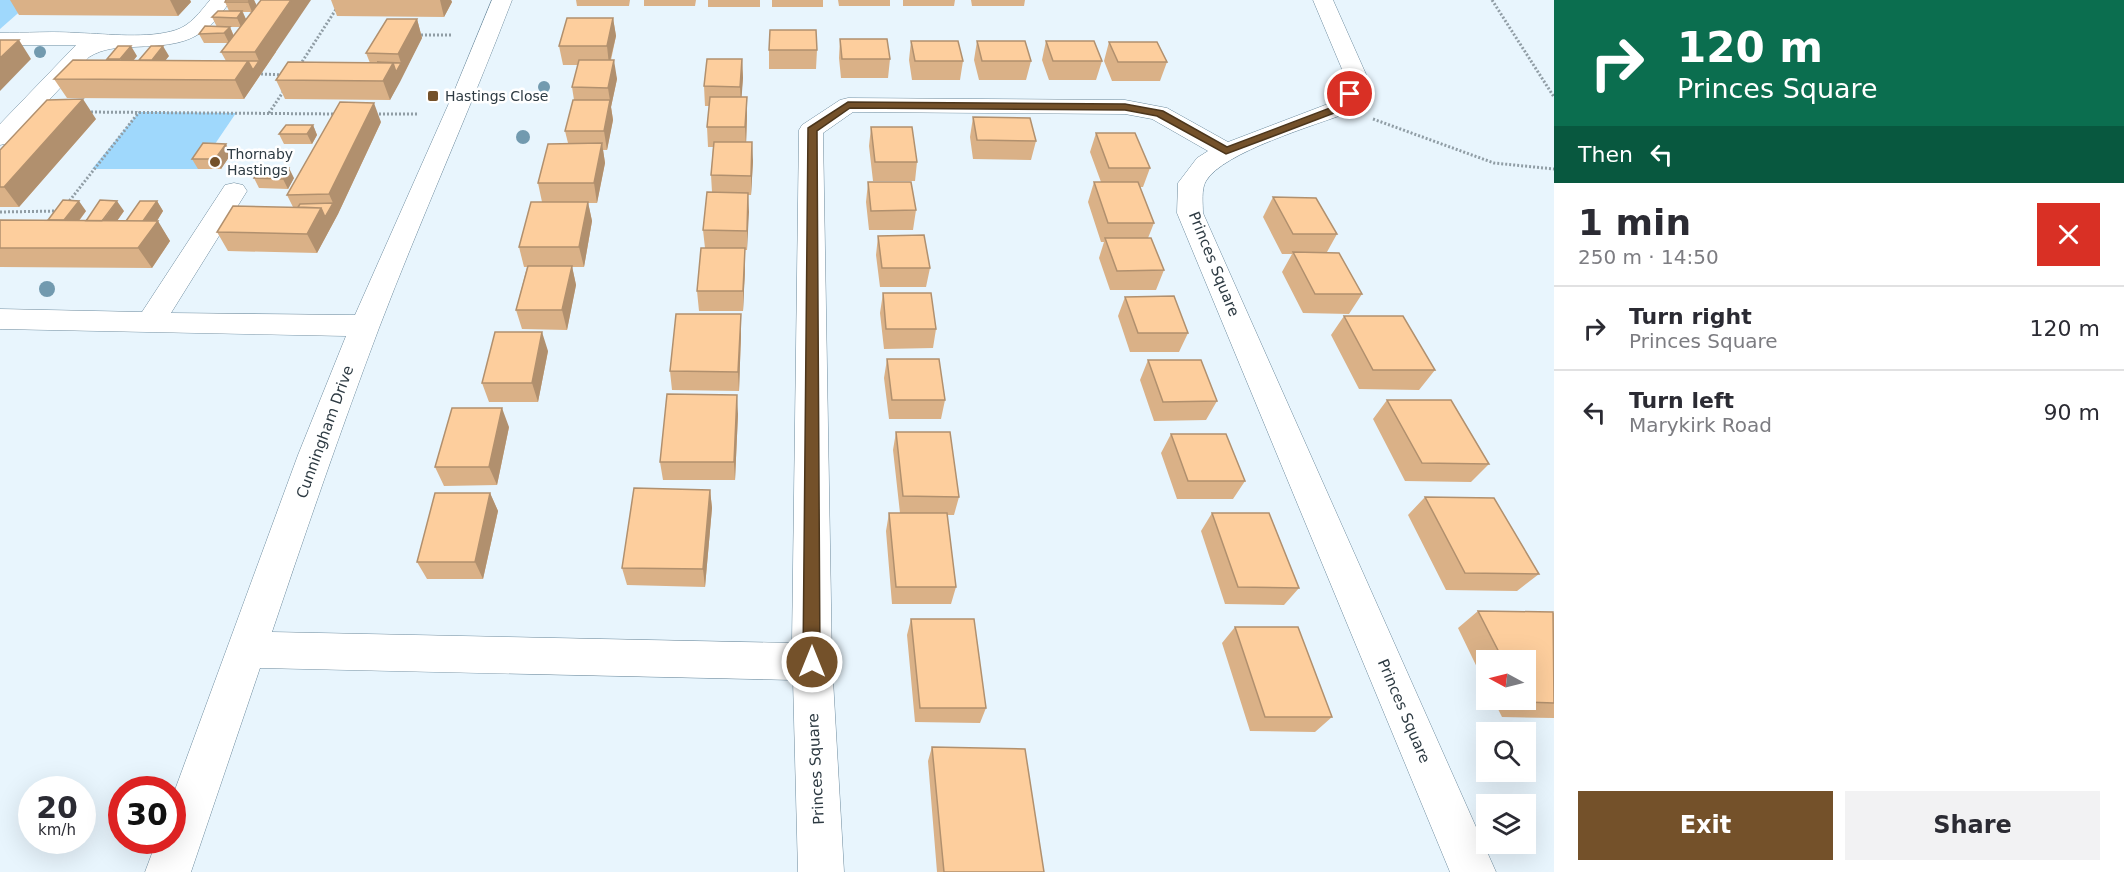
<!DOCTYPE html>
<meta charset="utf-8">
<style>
body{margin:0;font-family:"DejaVu Sans",sans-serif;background:#f2f2f3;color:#2b2b33;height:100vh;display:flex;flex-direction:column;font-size:22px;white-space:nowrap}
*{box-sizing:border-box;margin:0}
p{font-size:20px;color:#7c7c81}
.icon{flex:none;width:33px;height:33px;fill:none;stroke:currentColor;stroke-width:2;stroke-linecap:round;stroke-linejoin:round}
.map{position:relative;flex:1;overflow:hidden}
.sheet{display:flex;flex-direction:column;background:#fff;width:570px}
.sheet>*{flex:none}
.top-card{background:#0b6e4f;color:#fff;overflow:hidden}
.needle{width:39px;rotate:277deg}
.tools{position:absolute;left:1476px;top:650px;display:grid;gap:12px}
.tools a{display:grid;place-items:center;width:60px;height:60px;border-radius:0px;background:#fff;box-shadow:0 6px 24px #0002;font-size:30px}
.speed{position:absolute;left:18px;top:776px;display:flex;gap:12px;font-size:30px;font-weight:700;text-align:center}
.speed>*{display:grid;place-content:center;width:78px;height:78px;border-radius:50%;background:#fff;box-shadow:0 6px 24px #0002;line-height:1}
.speed small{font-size:15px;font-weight:400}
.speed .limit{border:9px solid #d22;background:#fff;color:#111}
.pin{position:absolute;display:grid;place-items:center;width:51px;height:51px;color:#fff;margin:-26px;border:3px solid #fff;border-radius:50%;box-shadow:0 2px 6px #0007}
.me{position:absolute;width:66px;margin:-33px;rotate:0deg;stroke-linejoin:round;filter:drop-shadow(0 0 4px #0008)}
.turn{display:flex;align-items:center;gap:21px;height:126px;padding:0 24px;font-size:27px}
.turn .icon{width:78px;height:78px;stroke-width:2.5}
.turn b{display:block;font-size:42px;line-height:51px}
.then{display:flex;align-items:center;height:57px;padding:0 24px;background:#0003;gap:12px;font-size:22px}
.round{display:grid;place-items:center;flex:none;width:63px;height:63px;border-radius:0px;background:#f2f2f3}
.headline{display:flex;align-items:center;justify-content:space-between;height:102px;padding:0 24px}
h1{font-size:36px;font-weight:700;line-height:45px}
.action{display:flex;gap:12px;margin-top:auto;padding:12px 24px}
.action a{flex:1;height:69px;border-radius:0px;background:#74512a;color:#fff;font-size:24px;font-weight:700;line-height:69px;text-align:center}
.action a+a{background:#f2f2f3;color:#2b2b33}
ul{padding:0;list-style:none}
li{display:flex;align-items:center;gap:18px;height:84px;padding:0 24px;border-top:2px solid #e1e1e2}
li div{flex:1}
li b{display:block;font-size:22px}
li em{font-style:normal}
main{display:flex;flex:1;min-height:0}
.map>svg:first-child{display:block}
.green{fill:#9fd8fc}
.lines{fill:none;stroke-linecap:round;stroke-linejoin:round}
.minor-casing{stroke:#6d8b9e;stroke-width:1}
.path{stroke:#909da5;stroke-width:3;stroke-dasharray:2 2;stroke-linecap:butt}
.minor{fill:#fff;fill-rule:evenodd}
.tree{fill:#729aaf}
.wall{fill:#dab187;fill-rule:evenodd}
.shaded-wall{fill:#b1906e}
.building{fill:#fdce9d;stroke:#b1906e;stroke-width:1.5}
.route{fill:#74512a;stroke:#4b351b;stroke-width:1.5}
.poi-dot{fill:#74512a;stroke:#fff;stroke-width:2}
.labels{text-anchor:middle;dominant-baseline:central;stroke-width:5;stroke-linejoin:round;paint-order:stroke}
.far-poi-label{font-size:14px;fill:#2d3a42;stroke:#fff;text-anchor:start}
.street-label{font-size:15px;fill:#2d3a42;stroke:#fff}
</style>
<main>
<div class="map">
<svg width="1554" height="872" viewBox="0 0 1554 872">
<rect width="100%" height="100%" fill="#e8f5fd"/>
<path class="green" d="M0 0H33L0 29Z
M139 112 236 113 198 169H92Z"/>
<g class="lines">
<defs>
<path id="minor" d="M210 0H231C202 43 182 45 133 47 116 48 104 48 89 57L9 143 0 145V124L76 45H0V33C26 33 53 31 79 33 108 34 148 39 176 30 191 25 200 12 210 0Z
M492 0H512C470 110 421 218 379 328 341 429 306 531 272 632L792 643 799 130 802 125 840 100 848 98 1125 100 1167 108 1228 142 1333 102 1347 81 1313 0H1333L1369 81 1350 112C1316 125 1223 152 1206 181 1201 189 1203 204 1203 213L1496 872H1450L1177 213 1178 183 1197 158 1208 151 1152 119 1125 114 853 112 823 133 832 662 844 872H798L793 680 260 668 191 872H145L157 840H172V798L298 455 346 336 0 329V309L142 312 225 185 234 183 243 185 247 191 171 313 355 315 453 94Z"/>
</defs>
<use href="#minor" class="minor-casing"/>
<path class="path" d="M1492 0 1554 97
M417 35H451
M300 65 342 0
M261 74 285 75
M87 112 338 114
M269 113 285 89
M375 114H419
M1373 119 1494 163 1554 169
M67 204 139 112
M0 212 59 211"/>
<use href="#minor" class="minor"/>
</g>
<g class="tree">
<circle cx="40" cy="52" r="6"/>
<circle cx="544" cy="87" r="6"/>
<circle cx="523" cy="137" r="7"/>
<circle cx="47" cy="289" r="8"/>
</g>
<path class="wall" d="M10 0H190L191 2 178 16 19 15Z
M226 0H254L276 52 244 99 67 98 54 79 137 56 134 60H140L169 56 165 60 226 61 221 52 228 43H204L199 34 217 27 212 17 229 11 225 2ZM243 12H252L246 20ZM230 27H240L234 36Z
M331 0H451L452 2 444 17 337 16Z
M576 0H630L629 6H577Z
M644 0H696L695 6H644Z
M708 0H760V7H708Z
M772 0H823V7H772Z
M838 0H890V6H839Z
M903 0H955L954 6H903Z
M971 0H1025L1024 6H972Z
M613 18 616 36 611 60 617 79 611 107 613 120 607 150H603L605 163 597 203H588L592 221 584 267H572L576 285 567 330 522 329 516 310 527 267H524L519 247 542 202 538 183 568 143 565 131 574 100 572 87 578 65H563L559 46Z
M417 19 422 38 390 100 285 99 276 80 370 63 366 53Z
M840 39 890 59 888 78H841L839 58Z
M911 41 963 61 960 80H912L909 60Z
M977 41 1031 61 1026 80H979L974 60Z
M1046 41 1102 61 1096 80H1049L1042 60Z
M1109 42 1167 62 1160 81H1112L1104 61Z
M769 50H817L816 69H769Z
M742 59 743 78 741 97 747 116 746 142 753 161 751 195H748L747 250H745V268L743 311H699L697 291 705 248 703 230 712 192 711 175 713 147H708L707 127 709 106H705L704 86Z
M973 117 1036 141 1031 160 973 159 970 137Z
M96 119 19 207H0V150Z
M381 122 338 214 317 253 228 251 217 232 293 207 287 195Z
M313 125 317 135 312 144H284L279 134Z
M871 127 917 162 915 181H873L869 146Z
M1096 133 1150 168 1143 187H1140L1154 223 1148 238 1164 270 1156 290H1110L1099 258 1104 242H1101L1088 202 1094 182H1101L1090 152Z
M231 154 221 169H198L192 159Z
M254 178H294L288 189 259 188Z
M868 182 916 210 913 230H869L866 202Z
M1273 197 1337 234 1327 252 1362 294 1349 314 1303 313 1282 272 1292 254H1282L1263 217Z
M157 201 163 211 157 221 170 241 152 268 0 267V220H48L86 211 79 221H86L124 211 117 221H126Z
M878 236 930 268 926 287H880L876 255Z
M883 293 936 329 933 348 884 349 880 313Z
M1125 297 1188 333 1179 352H1130L1118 316Z
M741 314V334L739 391 672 390 670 371Z
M1344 316 1435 370 1419 390 1359 389 1331 335Z
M548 351 538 402H489L482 383Z
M887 359 945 400 941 419H889L884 378Z
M1148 360 1217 401 1206 420 1154 421 1140 380Z
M1387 400 1489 464 1471 482 1405 481 1373 419Z
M738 414 735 480H663L660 462Z
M509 427 497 485 444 486 435 467Z
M896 432 959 497 954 515H947L956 587 951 604H892L886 531 889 513H900L893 450Z
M1171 434 1245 481 1233 499H1177L1161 453Z
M710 490 712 508 705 587 627 585 622 568Z
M490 493 498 511 483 579H427L417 562Z
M1425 497 1539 574 1517 591 1446 590 1408 515Z
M1212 513 1299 588 1284 605 1225 604 1201 531Z
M1478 611 1554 613V718L1502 717 1493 699H1526V660H1486V686L1458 628Z
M911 619 986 708 980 723 915 722 907 635Z
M1235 627 1332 717 1315 732 1250 731 1222 643Z
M932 747 1044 872H937L928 761Z"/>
<path class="shaded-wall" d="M170 0H190L191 2 178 16Z
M250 0H254L257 6 252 12 248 2Z
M291 0H311L244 99 235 80 248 61H259L255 52Z
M440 0H451L452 2 444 17Z
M242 11 247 21 241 27 237 18Z
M613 18 616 36 609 65 607 46Z
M417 19 422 38 400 82 396 72 401 63 398 54Z
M230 27 234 37 229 43 224 33Z
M19 40 31 59 0 91V58Z
M131 46 137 56 126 69 120 59Z
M163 46 169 56 158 70 152 60Z
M742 59 743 78 741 106 740 87Z
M614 60 617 79 611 107 613 120 607 150 604 131 610 101 608 88Z
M393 63 400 82 390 100 383 81Z
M747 97V116L746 147 745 127Z
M83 99 96 119 19 207 4 187Z
M374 103 381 122 338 214 317 253 307 234 321 208 333 203 329 194Z
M313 125 317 135 312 144 307 134Z
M752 142 753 161 751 195V176Z
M602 143 605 163 597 203 594 183Z
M226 144 231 154 221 169 215 159Z
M289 168 294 178 288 189 283 179Z
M748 193 749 212 747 250V231Z
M79 201 86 211 71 231 63 221Z
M117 201 124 211 109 232 102 222Z
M157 201 163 211 150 232 143 221Z
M588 202 592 221 584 267 579 247Z
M158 221 170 241 152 268 138 248Z
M745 248V268L743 311V291Z
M572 266 576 285 567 330 562 310Z
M741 314V334L739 391 738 372Z
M542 332 548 351 538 402 532 383Z
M737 395 738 414 735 480 734 462Z
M502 408 509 427 497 485 489 467Z
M710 490 712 508 705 587 703 569Z
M490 493 498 511 483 579 475 562Z"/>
<path class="building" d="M226 0H250L248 2H225Z
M261 0H291L255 52H221Z
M218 11H242L237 18 212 17Z
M567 18H613L607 46H559Z
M387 19H417L398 54 366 53Z
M205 26 230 27 224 33 199 34Z
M770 30H816L817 50H769Z
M840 39H887L890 59H842Z
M0 40H19L0 58Z
M911 41H958L963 61H915Z
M977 41H1025L1031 61H982Z
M1046 41H1094L1102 61H1053Z
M1109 42H1157L1167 62H1118Z
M118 46H131L120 59H107Z
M151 46H163L152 60H139Z
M707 59H742L740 87 704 86Z
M73 60 248 61 235 80 54 79Z
M579 60H614L608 88 572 87Z
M239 61H259L253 70 248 61Z
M288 62 393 63 383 81 276 80Z
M377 62 401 63 396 72 393 63Z
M710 97H747L745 127H707Z
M83 99 4 187H0V150L47 100Z
M573 100H610L604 131H565Z
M340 102 374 103 329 194 287 195Z
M973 117 1030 118 1036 141 977 140Z
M286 125H313L307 134H279Z
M871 127H912L917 162H875Z
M1096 133H1135L1150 168H1109Z
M714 142H752L751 176 711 175Z
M203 143 226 144 215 159H192Z
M602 143 594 183H538L548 144Z
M260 168H289L283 179 254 178Z
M868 182H911L916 210 871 211Z
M1094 182H1138L1154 223H1108Z
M707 192 748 193 747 231 703 230Z
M1273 197 1316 198 1337 234H1293Z
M63 200 79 201 64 220H48Z
M100 200 117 201 102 221H86Z
M140 201H157L143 221H126Z
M531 202H588L579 247H519Z
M333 203 325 217 321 208 298 207 300 204Z
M233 206 321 208 307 234 217 232Z
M0 220 158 221 138 248H0Z
M924 235 930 268H882L878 236Z
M1105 238H1151L1164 270 1117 271Z
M701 248H745L743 291H697Z
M1293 252 1339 253 1362 294H1315Z
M528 266H572L562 310H516Z
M883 293H931L936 329H886Z
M1174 296 1188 333H1138L1125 297Z
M676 314H741L738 372 670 371Z
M1344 316H1403L1435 370H1373Z
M495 332H542L532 383H482Z
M887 359H939L945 400H892Z
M1148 360H1201L1217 401 1163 402Z
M667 394 737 395 734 462H660Z
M1387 400H1451L1489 464 1422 463Z
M452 408H502L489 467H435Z
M896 432H950L959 497 903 496Z
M1171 434H1226L1245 481H1188Z
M634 488 710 490 703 569 622 568Z
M435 493H490L475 562H417Z
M1425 497 1494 498 1539 574 1465 573Z
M889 513H947L956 587H896Z
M1212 513H1269L1299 588 1238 587Z
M1478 611 1553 612 1554 703 1525 702 1523 699H1526V660H1503Z
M911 619H974L986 708H920Z
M1235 627H1298L1332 717H1265Z
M932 747 1025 749 1044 872H944Z"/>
<path class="route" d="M1350 91 1355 94 1345 109 1226 154 1157 116 1125 110 850 108 817 131 820 662 817 667 812 669 806 667 803 662 808 128 848 102 1125 104 1163 111 1227 147 1338 105 1347 92Z"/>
<g class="poi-dot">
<rect x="427" y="90" width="12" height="12" rx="3"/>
<circle cx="215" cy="162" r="6"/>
</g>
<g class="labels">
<g class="far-poi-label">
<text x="445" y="96">Hastings Close</text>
<text x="227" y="154">Thornaby<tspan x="227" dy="16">Hastings</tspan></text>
</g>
<g class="street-label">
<text transform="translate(1214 264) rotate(68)">Princes Square</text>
<text transform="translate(325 432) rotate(-70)">Cunningham Drive</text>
<text transform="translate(1404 711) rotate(67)">Princes Square</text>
<text transform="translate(816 769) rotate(-93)">Princes Square</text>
</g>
</g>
</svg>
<div class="tools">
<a><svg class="needle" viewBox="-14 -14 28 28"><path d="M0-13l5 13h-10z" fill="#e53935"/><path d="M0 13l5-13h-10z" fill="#7c7c81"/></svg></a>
<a><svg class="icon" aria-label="search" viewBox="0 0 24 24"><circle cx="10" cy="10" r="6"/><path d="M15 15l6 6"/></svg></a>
<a><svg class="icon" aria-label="layers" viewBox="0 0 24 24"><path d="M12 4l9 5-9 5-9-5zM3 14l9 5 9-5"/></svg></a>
</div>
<div class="speed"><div>20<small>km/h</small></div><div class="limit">30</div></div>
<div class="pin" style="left:1350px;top:94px;background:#d93025"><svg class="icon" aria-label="arrive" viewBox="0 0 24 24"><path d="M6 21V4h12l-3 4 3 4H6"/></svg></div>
<svg class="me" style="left:812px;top:662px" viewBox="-20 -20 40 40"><circle r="17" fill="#74512a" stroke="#fff" stroke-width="3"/><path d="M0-11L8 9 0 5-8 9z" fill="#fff"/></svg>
</div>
<section class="sheet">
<div class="top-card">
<div class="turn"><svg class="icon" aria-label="right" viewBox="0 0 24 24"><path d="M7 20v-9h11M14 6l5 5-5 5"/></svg><div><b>120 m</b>Princes Square</div></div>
<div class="then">Then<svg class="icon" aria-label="left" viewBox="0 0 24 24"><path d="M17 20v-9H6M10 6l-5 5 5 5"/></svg></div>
</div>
<div class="headline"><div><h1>1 min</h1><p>250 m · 14:50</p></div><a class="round" style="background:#d93025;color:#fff"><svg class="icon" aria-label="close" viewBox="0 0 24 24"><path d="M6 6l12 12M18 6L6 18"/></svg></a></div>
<ul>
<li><svg class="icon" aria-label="right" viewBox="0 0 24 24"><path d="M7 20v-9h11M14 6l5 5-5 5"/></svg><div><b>Turn right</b><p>Princes Square</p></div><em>120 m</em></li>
<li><svg class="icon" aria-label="left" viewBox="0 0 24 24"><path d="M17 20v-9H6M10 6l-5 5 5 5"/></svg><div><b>Turn left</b><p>Marykirk Road</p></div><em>90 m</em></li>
</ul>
<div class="action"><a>Exit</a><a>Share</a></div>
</section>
</main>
